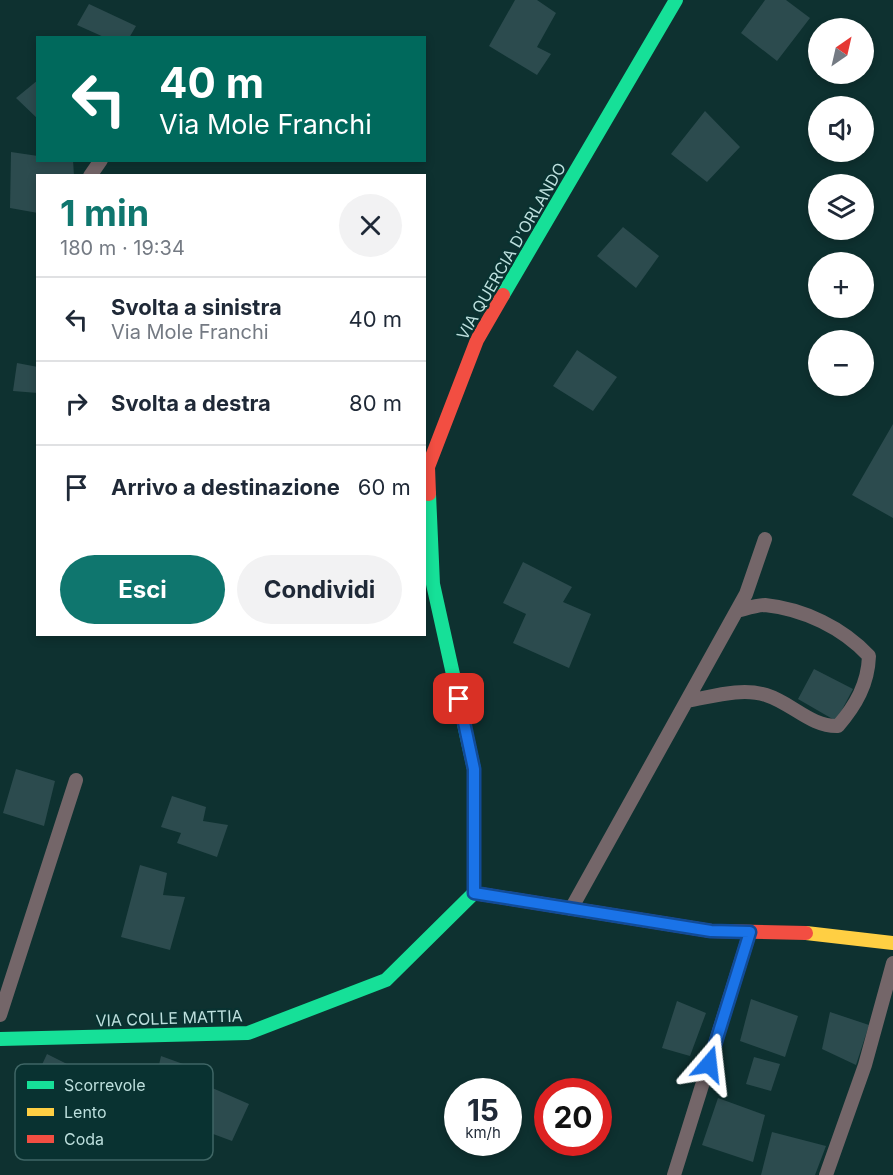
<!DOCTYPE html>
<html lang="it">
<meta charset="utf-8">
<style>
body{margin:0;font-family:Inter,sans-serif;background:#f2f2f3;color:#1f2937;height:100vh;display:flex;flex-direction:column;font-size:22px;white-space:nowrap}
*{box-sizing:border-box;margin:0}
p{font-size:20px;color:#747a83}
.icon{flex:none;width:33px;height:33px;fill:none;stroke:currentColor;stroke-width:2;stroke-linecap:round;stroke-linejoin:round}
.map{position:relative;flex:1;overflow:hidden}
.side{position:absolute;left:36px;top:174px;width:390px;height:462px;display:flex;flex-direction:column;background:#fff;border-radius:0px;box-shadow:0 3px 9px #0003}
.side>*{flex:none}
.top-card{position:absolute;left:36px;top:36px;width:390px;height:126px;border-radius:0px;box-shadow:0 3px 9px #0003;background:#00695c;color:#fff;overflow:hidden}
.needle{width:39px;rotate:34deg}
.fabs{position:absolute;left:808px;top:18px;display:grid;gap:12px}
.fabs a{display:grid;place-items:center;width:66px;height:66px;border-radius:50%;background:#fff;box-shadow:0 3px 9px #0003;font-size:30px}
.speed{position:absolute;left:444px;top:1078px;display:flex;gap:12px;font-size:30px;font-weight:700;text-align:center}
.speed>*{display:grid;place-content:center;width:78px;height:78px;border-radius:50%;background:#fff;box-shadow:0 3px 9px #0003;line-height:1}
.speed small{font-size:15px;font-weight:400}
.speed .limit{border:9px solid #d22;background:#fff;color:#111}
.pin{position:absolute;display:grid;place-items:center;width:51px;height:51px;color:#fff;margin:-26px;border-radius:12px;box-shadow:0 3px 9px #0006}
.me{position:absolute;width:66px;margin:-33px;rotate:17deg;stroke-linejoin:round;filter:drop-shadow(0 0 4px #0008)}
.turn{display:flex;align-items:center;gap:21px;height:126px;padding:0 24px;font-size:27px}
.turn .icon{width:78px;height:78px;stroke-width:2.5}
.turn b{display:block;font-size:42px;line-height:51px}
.round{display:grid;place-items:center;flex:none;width:63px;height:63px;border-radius:32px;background:#f2f2f3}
.head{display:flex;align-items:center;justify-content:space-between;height:102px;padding:0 24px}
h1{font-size:36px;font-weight:700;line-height:45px;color:#0f766e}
.primary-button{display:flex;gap:12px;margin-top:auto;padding:12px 24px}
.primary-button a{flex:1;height:69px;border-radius:36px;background:#0f766e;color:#fff;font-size:24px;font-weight:700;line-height:69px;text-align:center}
.primary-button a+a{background:#f2f2f3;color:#1f2937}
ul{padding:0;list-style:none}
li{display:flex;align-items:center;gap:18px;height:84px;padding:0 24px;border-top:2px solid #e0e1e3}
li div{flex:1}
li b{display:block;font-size:22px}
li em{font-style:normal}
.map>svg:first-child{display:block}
.building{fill:#2c4b4e}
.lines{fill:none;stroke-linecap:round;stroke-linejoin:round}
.lane{stroke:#746669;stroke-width:14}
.fast{stroke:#16e098;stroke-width:14}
.slow{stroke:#ffcf43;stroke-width:14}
.jam{stroke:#f24e42;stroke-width:14}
.route-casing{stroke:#114b97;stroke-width:15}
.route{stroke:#1a73e8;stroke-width:10}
.labels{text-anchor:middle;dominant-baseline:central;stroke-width:4.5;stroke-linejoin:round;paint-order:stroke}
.street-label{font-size:16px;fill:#bddfdd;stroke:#093231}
.key{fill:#093231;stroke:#3f6665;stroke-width:1.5}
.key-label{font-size:16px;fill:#bddfdd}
</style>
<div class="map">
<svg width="893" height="1175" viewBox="0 0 893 1175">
<rect width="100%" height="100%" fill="#0e3130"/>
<path class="building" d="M515 0H537L556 13 537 47 551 54 537 75 489 46Z
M765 0H786L810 18 777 61 741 33Z
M89 4 136 26 129 38H106L77 25Z
M38 80V119L16 98Z
M705 111 740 147 707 182 671 154Z
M11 152 38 156V160H73L74 176H38V213L10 208Z
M623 227 659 256 636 288 597 256Z
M577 350 617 377 593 411 553 386Z
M17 363 38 367V393L13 391Z
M893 424V518L852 495Z
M523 562 572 587 563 602 591 614 569 668 513 643 526 614 503 603Z
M814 669 853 689 836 721 798 699Z
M16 769 55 781 44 826 3 813Z
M172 796 206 807 203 821 228 825 217 857 177 843 181 833 161 827Z
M140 865 167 873 163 895 185 897 170 950 121 937Z
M751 999 798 1016 785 1057 740 1041Z
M677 1001 706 1013 690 1056 662 1048Z
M830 1012 869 1025 856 1065 822 1049Z
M47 1054 73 1067 43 1131 17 1118Z
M161 1056 197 1069 191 1093 154 1087Z
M754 1057 780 1064 771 1091 746 1084Z
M210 1087 249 1104 232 1141 197 1128Z
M718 1098 765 1115 753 1162 702 1145Z
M772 1132 826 1146 815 1175H761Z"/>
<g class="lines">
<path class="lane" d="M90 176 101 160
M687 701C711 697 741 687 766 695 792 703 811 727 838 726 856 705 868 684 869 656 843 628 804 609 765 605 756 605 745 609 737 611
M571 909 746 594 765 539
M0 1015 76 780
M674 1175 750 932
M826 1175 865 1065 893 963"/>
<path class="fast" d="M503 295 676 0
M429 494 433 584 474 769V893
M0 1039 248 1033 386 980 474 893"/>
<path class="slow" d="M806 933 893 943"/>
<path class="jam" d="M429 494 428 467 477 340 503 295
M474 893 711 931 806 933"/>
</g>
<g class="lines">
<defs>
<path id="route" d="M459 699 474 769V893L711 931 750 932 709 1064"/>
</defs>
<use href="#route" class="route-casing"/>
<use href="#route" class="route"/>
</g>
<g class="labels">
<g class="street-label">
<text transform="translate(511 251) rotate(-60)">VIA QUERCIA D'ORLANDO</text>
<text transform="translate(169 1018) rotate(-2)">VIA COLLE MATTIA</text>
</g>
</g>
<rect x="15" y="1064" width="198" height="96" rx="9" class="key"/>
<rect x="27" y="1081" width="27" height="8" fill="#16e098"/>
<rect x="27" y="1108" width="27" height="8" fill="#ffcf43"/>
<rect x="27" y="1135" width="27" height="8" fill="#f24e42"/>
<g class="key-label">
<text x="64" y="1091">Scorrevole</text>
<text x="64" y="1118">Lento</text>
<text x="64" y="1145">Coda</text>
</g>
</svg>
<div class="fabs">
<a><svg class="needle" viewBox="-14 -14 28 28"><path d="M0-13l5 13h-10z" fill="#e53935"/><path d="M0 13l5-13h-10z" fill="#747a83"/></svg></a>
<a><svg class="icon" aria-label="sound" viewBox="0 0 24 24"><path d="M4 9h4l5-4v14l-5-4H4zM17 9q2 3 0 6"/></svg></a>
<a><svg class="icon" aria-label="layers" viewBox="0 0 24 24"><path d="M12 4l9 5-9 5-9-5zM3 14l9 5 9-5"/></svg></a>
<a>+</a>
<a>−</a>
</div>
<div class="speed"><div>15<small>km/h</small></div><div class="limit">20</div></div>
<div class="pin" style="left:459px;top:699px;background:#d93025"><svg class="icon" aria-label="arrive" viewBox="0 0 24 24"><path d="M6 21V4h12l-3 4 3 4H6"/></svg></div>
<svg class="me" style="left:709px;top:1064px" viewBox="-20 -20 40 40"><path d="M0-17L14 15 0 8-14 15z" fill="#1a73e8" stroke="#fff" stroke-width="4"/></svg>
<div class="top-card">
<div class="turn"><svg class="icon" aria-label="left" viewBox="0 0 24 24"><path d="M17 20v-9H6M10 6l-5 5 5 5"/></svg><div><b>40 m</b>Via Mole Franchi</div></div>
</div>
<section class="side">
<div class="head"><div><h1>1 min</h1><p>180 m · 19:34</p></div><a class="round"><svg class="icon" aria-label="close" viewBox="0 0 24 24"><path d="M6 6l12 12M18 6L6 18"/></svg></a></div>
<ul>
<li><svg class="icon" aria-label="left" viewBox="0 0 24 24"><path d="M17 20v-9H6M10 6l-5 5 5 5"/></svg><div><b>Svolta a sinistra</b><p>Via Mole Franchi</p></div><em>40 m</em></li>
<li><svg class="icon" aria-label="right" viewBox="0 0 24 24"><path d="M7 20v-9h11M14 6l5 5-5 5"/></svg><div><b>Svolta a destra</b></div><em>80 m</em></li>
<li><svg class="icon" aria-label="arrive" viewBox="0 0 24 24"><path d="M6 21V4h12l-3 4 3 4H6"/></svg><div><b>Arrivo a destinazione</b></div><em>60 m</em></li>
</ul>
<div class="primary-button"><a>Esci</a><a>Condividi</a></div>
</section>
</div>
